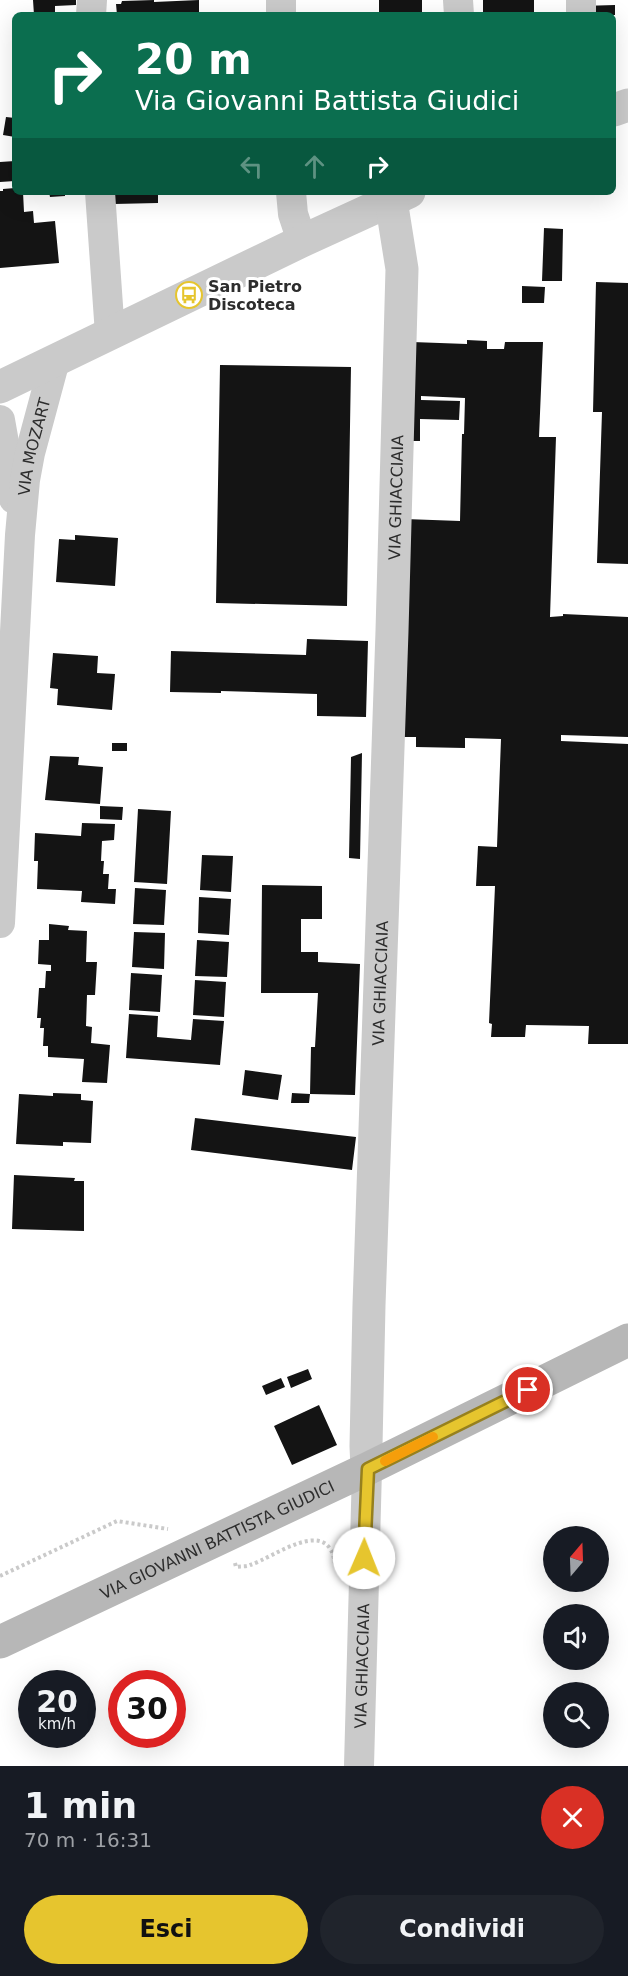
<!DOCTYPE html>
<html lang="it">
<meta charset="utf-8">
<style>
body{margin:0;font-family:"DejaVu Sans",sans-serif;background:#20242c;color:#f1f3f6;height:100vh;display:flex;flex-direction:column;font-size:22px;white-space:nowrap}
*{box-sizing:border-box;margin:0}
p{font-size:20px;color:#9ea1a6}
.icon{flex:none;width:33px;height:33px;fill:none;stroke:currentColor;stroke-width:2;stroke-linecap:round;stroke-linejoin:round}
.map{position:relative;height:1766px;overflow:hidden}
.details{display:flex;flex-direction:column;background:#171b24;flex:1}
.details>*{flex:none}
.hud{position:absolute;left:12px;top:12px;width:604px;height:183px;border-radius:9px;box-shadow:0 6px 24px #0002;background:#0b6e4f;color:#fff;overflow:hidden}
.needle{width:39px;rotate:19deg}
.fabs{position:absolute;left:543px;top:1526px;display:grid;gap:12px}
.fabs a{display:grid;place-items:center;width:66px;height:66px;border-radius:50%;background:#171b24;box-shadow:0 6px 24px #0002;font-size:30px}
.speed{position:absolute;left:18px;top:1670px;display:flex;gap:12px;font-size:30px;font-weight:700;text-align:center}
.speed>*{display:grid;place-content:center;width:78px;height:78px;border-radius:50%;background:#171b24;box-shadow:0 6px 24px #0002;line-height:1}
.speed small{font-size:15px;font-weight:400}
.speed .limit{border:9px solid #d22;background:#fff;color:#111}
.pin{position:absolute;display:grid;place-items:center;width:51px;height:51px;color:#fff;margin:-26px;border:3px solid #fff;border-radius:50%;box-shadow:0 2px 6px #0007}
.me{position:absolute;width:66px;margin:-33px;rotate:1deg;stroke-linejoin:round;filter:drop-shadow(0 0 4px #0008)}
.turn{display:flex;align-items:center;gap:21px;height:126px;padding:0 24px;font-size:27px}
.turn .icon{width:78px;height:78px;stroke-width:2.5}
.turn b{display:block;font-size:42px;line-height:51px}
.lanes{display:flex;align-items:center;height:57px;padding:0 24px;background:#0003;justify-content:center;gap:30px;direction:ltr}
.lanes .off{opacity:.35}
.round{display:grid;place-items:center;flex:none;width:63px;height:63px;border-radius:32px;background:#20242c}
.head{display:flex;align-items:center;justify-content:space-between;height:102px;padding:0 24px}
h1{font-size:36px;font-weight:600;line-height:45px}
.cta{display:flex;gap:12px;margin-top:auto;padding:12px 24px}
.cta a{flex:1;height:69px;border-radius:36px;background:#e6c52e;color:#111;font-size:24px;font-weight:600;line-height:69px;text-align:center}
.cta a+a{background:#20242c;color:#f1f3f6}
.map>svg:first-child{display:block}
.building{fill:#141414}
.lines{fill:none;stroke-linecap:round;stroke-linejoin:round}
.path{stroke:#cacaca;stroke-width:4;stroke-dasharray:3 3;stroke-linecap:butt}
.minor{stroke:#cacaca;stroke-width:30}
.tertiary{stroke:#cacaca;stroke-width:33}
.secondary{stroke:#b7b7b7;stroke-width:33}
.route-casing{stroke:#96801e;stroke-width:15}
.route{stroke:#e6c52e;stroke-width:10}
.slow{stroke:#f59e0b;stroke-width:10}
.labels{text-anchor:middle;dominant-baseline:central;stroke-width:6;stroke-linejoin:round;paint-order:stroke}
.poi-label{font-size:16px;font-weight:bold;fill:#2d2d2d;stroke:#fff;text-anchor:start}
.street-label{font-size:16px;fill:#2d2d2d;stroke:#fff}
</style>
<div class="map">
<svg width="628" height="1766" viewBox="0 0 628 1766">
<rect width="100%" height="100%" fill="#fff"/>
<path class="building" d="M33 0H76V5L55 6V14L34 15Z
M154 0V2L199 0V15H117L116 4H121L122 1Z
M379 0H422V15H379Z
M483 0H534V12L513 13V15H483Z
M615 5V15H581V6Z
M614 28H615L616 52H614Z
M6 117 15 118V137L3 135Z
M15 161V181L0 182V162Z
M15 188V192H23L24 212 33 211 34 223 55 221 59 263 0 268V191H3V189Z
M49 192H65V196L50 197Z
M114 192H158V203L114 204Z
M544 228 563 229 562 281H542Z
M596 282 628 283V564L597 563 602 412H593Z
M522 286 545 287 544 303H522Z
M467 340 487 341V349H504L505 342H543L539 437H556L550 617 563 616V614L628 617V737L561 735V741L628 744V1044H588L589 1026 526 1025 525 1037H491L492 1024 489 1023 495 886H476L478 846 497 847 501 739 465 738V748L416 747V737H396L405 519 460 521 462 434H464L465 398 421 396V400L460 401 459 420 420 419V441H408L412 342 467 344Z
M220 365 351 367 347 606 216 603Z
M75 535 118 538 115 586 56 582 59 539 75 540Z
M307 639 368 641 366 717 317 716V694L221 691V693L170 692 171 651 306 655Z
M53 653 98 656 97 673 115 674 112 710 57 705 58 689 50 688Z
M112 743H127V751H112Z
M362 753 360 859 349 858 351 757Z
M50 756 79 757 78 765 103 767 100 804 45 800Z
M100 806 123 807 122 820 100 819Z
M138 809 171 811 167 884 134 882Z
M82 823 115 824 114 840 102 841 101 861H104L103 874H109L108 889H116L115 904 81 902 82 891 37 889 38 861H34L35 833 81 836Z
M202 855 233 856 231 892 200 890Z
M262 885 322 886V919H301V952H318V962L360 964 355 1095 310 1094 311 1047H315L318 993H261Z
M135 888 166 890 164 925 133 924Z
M199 897 231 899 229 935 198 933Z
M49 924 69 926 68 930 87 931 86 962H97L95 995H87L86 1026 92 1027 91 1043 110 1045 107 1083 82 1082 84 1059 48 1057V1046H43L44 1028H40L41 1018H37L39 988H45L46 971H51V965L38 964 39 940H49Z
M134 932 165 933 164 969 132 967Z
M197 940 229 942 227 977 195 976Z
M131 973 162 975 160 1012 129 1010Z
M195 980 226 982 224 1017 193 1015Z
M129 1014 158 1016 157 1037 191 1040 193 1019 224 1021 220 1065 126 1058Z
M245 1070 282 1075 278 1100 242 1095Z
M53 1093 81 1094V1100L93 1101 91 1143 63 1142V1146L16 1144 19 1094 53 1096Z
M292 1093 310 1094 309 1103H291Z
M195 1118 356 1137 352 1170 191 1150Z
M14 1175 75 1178 74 1181H84V1231L12 1229Z
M308 1369 312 1379 291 1388 287 1377Z
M281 1378 285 1387 266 1395 262 1386Z
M319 1405 337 1445 292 1465 274 1426Z"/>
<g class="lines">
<path class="path" d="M235 1563 236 1567C241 1566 246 1567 250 1565 273 1558 329 1514 335 1564
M0 1576 117 1521 168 1529"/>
<g class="minor">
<path d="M281 0V15"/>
<path d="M458 0 459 15"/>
<path d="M581 0V15"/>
<path d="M91 15 92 0"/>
<path d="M100 192 110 334"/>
<path d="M291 192 293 214 302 241"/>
<path d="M0 420 14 499"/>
<path id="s1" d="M0 923 20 535 25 480 30 453 55 360"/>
<path id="s2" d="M359 1766 367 1469"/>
</g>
<g class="tertiary">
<path d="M614 110 628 105"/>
<path d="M0 387 302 241 409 192"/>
<path id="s3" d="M367 1469 366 1446 369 1305 392 631 402 269 391 200"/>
</g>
<path class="secondary" id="s4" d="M0 1642 367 1469 628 1340"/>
</g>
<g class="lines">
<defs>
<path id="route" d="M364 1558 368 1469 528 1390"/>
</defs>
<use href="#route" class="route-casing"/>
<use href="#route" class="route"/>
<path class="slow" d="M385 1461 433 1437"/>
</g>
<defs>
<symbol id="bus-ring" viewBox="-11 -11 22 22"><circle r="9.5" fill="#fff" stroke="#e6c52e" stroke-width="1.5"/><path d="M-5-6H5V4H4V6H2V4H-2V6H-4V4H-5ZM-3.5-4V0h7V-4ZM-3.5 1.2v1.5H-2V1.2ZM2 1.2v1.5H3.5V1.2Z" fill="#e6c52e"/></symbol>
</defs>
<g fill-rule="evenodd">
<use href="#bus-ring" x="174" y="280" width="30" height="30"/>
</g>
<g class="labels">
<g class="poi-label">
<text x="208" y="286">San Pietro<tspan x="208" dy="18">Discoteca</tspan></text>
</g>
<g class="street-label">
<text stroke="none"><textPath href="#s1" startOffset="478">VIA MOZART</textPath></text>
<text stroke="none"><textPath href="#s3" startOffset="972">VIA GHIACCIAIA</textPath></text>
<text stroke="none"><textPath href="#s3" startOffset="486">VIA GHIACCIAIA</textPath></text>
<text stroke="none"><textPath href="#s4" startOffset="240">VIA GIOVANNI BATTISTA GIUDICI</textPath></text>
<text stroke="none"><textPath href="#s2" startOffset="100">VIA GHIACCIAIA</textPath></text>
</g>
</g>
</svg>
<div class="fabs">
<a><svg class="needle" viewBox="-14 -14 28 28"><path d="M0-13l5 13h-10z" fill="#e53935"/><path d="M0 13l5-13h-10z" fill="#9ea1a6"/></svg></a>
<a><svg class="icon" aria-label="sound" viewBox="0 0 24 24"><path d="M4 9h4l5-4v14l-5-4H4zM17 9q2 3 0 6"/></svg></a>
<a><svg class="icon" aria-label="search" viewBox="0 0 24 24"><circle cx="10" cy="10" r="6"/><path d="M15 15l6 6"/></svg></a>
</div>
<div class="speed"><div>20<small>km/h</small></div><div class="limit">30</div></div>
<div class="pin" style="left:528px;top:1390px;background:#d93025"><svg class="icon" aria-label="arrive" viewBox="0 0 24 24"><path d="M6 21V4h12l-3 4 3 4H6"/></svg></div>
<svg class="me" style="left:364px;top:1558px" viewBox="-20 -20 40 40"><circle r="19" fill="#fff"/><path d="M0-13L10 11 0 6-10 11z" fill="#e6c52e"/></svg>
<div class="hud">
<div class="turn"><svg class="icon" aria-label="right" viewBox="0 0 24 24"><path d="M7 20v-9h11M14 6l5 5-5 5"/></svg><div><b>20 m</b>Via Giovanni Battista Giudici</div></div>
<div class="lanes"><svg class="icon off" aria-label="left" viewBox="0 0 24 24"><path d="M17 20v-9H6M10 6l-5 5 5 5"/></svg><svg class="icon off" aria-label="ahead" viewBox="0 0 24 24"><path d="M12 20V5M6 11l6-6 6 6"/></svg><svg class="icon" aria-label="right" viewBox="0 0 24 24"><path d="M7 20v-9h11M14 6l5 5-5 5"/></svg></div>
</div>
</div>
<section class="details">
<div class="head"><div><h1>1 min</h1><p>70 m · 16:31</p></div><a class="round" style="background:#d93025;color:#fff"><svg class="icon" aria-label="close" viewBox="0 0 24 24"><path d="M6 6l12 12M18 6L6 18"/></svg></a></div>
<div class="cta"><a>Esci</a><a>Condividi</a></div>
</section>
